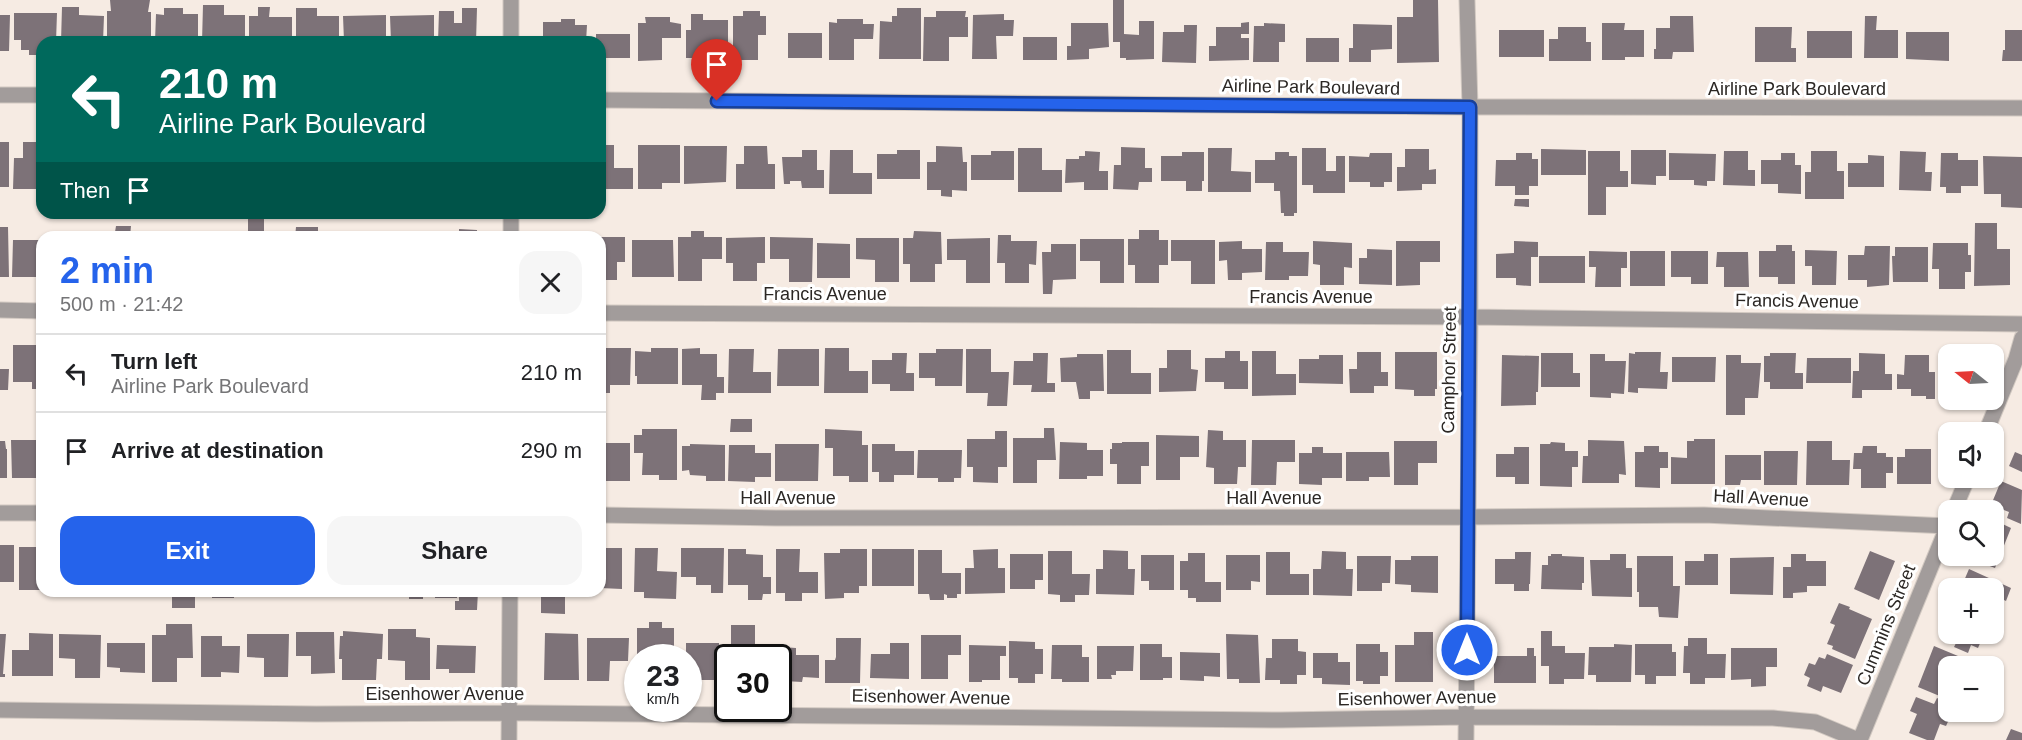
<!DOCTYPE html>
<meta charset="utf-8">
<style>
body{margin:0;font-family:Helvetica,sans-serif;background:#f6f6f6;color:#202124;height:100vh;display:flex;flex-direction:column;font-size:22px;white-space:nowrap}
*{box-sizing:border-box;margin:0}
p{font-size:20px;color:#757577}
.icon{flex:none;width:33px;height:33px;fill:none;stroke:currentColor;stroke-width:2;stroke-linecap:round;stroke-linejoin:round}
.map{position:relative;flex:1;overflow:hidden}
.sheet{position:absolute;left:36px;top:231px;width:570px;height:366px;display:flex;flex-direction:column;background:#fff;border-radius:18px;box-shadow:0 2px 4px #0004}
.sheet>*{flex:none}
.banner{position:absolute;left:36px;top:36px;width:570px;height:183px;border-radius:18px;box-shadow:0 2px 4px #0004;background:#00695c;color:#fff;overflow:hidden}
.needle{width:39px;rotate:288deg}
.controls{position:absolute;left:1938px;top:344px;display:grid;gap:12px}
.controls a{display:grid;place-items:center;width:66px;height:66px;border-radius:12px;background:#fff;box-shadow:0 2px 4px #0004;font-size:30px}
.speed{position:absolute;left:624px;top:644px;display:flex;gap:12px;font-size:30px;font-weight:700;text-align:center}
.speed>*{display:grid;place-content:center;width:78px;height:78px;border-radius:50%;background:#fff;box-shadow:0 2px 4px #0004;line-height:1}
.speed small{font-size:15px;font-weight:400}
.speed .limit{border:3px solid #111;border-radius:9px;background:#fff;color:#111}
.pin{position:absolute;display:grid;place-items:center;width:51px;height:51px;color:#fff;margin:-62px -26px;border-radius:50% 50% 50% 0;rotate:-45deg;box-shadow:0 0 6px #0007}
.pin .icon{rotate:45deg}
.me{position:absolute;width:66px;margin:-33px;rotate:0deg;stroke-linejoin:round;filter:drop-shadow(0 0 4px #0008)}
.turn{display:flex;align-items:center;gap:21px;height:126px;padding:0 24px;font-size:27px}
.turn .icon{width:78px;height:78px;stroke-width:2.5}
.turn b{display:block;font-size:42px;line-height:51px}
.then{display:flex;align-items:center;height:57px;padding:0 24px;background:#0003;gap:12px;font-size:22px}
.round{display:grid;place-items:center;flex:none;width:63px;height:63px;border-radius:18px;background:#f6f6f6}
.summary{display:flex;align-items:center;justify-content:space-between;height:102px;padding:0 24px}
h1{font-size:36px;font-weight:600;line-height:45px;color:#2563eb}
.action{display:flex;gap:12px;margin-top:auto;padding:12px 24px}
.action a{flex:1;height:69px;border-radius:18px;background:#2563eb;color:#fff;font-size:24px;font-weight:600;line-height:69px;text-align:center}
.action a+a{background:#f6f6f6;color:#202124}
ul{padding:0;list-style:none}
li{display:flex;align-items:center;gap:18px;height:78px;padding:0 24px;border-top:2px solid #e0e0e0}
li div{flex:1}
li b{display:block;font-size:22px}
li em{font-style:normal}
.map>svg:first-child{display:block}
.building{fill:#7d7278}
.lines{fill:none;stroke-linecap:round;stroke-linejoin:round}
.minor-casing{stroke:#d1c8c1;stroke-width:17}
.tertiary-casing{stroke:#d1c8c1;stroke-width:17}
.minor{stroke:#a29c9b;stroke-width:15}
.tertiary{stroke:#a29c9b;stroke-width:15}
.route-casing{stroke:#184099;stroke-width:15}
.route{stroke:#2563eb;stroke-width:10}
.labels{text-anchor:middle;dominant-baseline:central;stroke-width:6;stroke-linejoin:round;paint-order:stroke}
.street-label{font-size:18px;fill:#2b2724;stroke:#fff}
</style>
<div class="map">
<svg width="2022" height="740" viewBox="0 0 2022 740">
<rect width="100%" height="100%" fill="#f6ebe3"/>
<path class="building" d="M110 0H150L148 12H151V42L107 41V11H111Z
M1113 0H1124V34L1139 35V21H1154V59L1126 60V58H1120V42H1113Z
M1413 0H1438L1439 62 1397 63V17H1413Z
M203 5H224V15H245V42H202Z
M62 7H79V15L104 16 103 42H61Z
M258 7H270L269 17H292V42H249V16H258Z
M164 8H183V14H198V42H155L156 14 164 15Z
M296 8H317V16H339V42H296Z
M462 8H477L476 42H438L439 11H454V23H462Z
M897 8H921V59H879L880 21 892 22V16H897Z
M743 11H760V16H766V35H758V60H733V16H743Z
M936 11H966L965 17H968V37H949V61H923L924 17H936Z
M14 13H57L56 42H42V55H29V50H21V40H14Z
M691 14H703V20H728V45L720 46V48H708V58H686V30H691Z
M1004 14V20H1014L1013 36H996L997 59H972L973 15Z
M0 15H10L9 51H0Z
M386 15V42L344 41 343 16Z
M434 15V42H391L390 16Z
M1670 16H1693L1694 52H1673L1672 59H1654V49H1656V28H1670Z
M1865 16H1877L1876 30H1898V58H1864Z
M645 17H670V22L681 24V38H662V60L638 61V23H646Z
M561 19H575V25H587L586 42H543V22H561Z
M837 19H863V24H874L873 39H854V60H829V22L837 23Z
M1249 22V34H1241V38H1249V60L1209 61V46H1216V27H1241V23Z
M1071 23H1108L1109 47 1089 49V59L1067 60V46H1071Z
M1264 23 1285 24V42H1279V62H1253L1254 26H1264Z
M1602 23H1625L1624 30H1644V57H1625V60H1602Z
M1353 24 1392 25V49L1371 50V62H1349V48H1353Z
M1184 25H1197L1196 63 1162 62 1163 32H1184Z
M1558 27H1586V42H1591V61H1549V39H1558Z
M1755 27H1792L1791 48H1796V62H1755Z
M1499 30H1544V57H1499Z
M2005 30H2022V61H2002L2003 50H2005Z
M1807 31H1852V58H1807Z
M1906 32H1949V61L1906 59Z
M788 33H822V58H788Z
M596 34H630V58H600V42H596Z
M1023 37H1057V60H1023Z
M1306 38H1339V62H1306Z
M0 142H9V187H0Z
M23 142H42L41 189H13L14 158H23Z
M600 145H614V168H633V189H600Z
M638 145H680V183H662V189H638Z
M684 146H727L726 182 684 184Z
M744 146H767L768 164H775V189H736V164H744Z
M936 146 962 147 963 162H967V191L952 190V197L941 196V190H927V162H936Z
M1121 147 1145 148V168H1152V182H1139L1138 190 1113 189 1114 165H1121Z
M1018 148H1042V170H1062V192H1018Z
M1208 148H1232L1231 171 1251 172V192H1208Z
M1302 148H1326V171H1336V156H1345V193H1313V185H1302Z
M1405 149H1429V170L1436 169V184H1422V190L1397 191V167H1405Z
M1541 149 1586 150V175H1541Z
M802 150H817V170H824V188H802L801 181H790V184H784L782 157H802Z
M830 150H853V173H872V194H829Z
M897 150H920V179H877V154H897Z
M1631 150H1666V176H1656V185L1631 184Z
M991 151H1014V180H971V155H991Z
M1085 151 1100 152 1099 171H1108V190H1084V182L1065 183 1066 159H1079V156H1085Z
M1588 151H1620V171H1628V187H1606V215H1588Z
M1724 151H1748V170H1755V186L1723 185Z
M1811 151H1837V171H1844V199H1805V172H1811Z
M1900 151 1926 152 1925 172H1932L1931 191 1899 190Z
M1182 152H1204V181H1202V191H1186V181H1161V156H1182Z
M1275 152H1289V156H1297V213H1294V216H1284V213H1281L1280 191H1274V183H1255V160H1275Z
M1370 153H1392V182H1384V187H1370V182H1349V156L1369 157Z
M1516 153H1532V159H1538V186H1529V195H1515V186H1495L1496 160H1516Z
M1669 153 1716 154 1715 181H1707V186L1694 185V180H1669Z
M1781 153H1795V165H1801V194L1778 193V184H1761V160H1781Z
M1941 153H1958V160H1978V186H1961V193H1946V187H1940Z
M1868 155 1884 156V187H1848V163H1868Z
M1983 156 2022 157V208L2001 207V194H1984Z
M1515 199H1529V207L1514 206Z
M248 214H264V233H291V237H248Z
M1975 223H1997V249H2010V285L1974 286Z
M116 226H131L130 237H108V232H115Z
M0 227H8L9 277H0Z
M296 227H318V237H295Z
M459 229 477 230V237H459Z
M1139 230H1159V240H1168V265H1159V283H1135V265H1128V239H1139Z
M691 231H704V237H722V259H702V281H678V237H691Z
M914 231 941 232 942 264H935V282H910V264H903V238H913Z
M171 232H197V237H171Z
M208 234H230V237H208Z
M998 235H1011V241H1037L1036 265 1029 264V283H1005V263H997Z
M600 237H625V262H617V280H600Z
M765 237V263H757V281H733V263H726V238Z
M770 237 813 238 812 282H789V259H770Z
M856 238H899V282H875V260L856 259Z
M990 238V283H966V260H947V239Z
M1080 239H1124V283H1100V261H1080Z
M13 240H42V277H12Z
M632 240H673L674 277H632Z
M1171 240H1215V284H1191V261H1171Z
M1242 241V249H1262V272L1242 273V280H1228L1227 260 1219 261V242Z
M1313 241 1352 243V268L1344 267V285H1320V265L1313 264Z
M1396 241H1440V262H1420V285L1396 286Z
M1514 241 1538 242V257H1531V286L1516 285V278H1496V254L1514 253Z
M1266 242H1283V252H1309L1308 276H1289V280H1265Z
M817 243 850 244V278H817Z
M1933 243H1968V255H1971V272H1965V289H1939V269H1932Z
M1051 244H1076V279L1053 280 1052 294H1043L1042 252H1051Z
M1776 245H1792V251H1795V284H1778V277H1759V251H1776Z
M1865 246H1890L1889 285 1867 287V280H1848V255H1864Z
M1895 247H1928V282H1893L1892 256H1895Z
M1367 249 1392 250V285L1359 284V258H1367Z
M1805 250 1837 251 1836 285H1812V266H1805Z
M1589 251 1627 252V268H1621V287H1595L1596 267H1589Z
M1630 251H1665V286H1630Z
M1671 251H1708V284H1691V277H1671Z
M1717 252H1748L1749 287H1724V267H1716Z
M1539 256H1585V283H1539Z
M13 345H42V389H32V382H13Z
M600 348H631L630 385H610V393H600Z
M651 348H678V384H637V376H635V351L651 352Z
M700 348V354H717V377H724V393H716V400H701L702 385H682V349Z
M825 348H849V371H868V393H824Z
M729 349H754L753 372H771V393H728Z
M778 349H819V386H777Z
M936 349H963L962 386H935V378H919V353H936Z
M966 349H991V372H1009L1007 406H987L988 393H966Z
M1107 350H1131V373H1151V394H1107Z
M1167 350H1191V369L1198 370 1196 391 1159 392V368H1167Z
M1225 351H1240V361H1248V389H1224V382H1205V358H1225Z
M1252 351H1276V374H1296V395L1252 396Z
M1357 352H1381V372H1388V386H1374V393H1350L1349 369H1357Z
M1395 352H1437V389H1435V396H1414V390L1395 389Z
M1635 352H1661L1660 372H1668L1667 389 1638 388V393L1628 392 1629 353 1635 354Z
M892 353H907L906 373H914V391H890V384H872V360H892Z
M1033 353H1048L1047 383H1055V392H1031L1032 385H1013L1014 361H1033Z
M1541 353H1573V373H1580V387H1541Z
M1770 353H1796L1795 373H1803V389H1770V382H1764V356H1770Z
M1859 353 1885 354V374H1892V390H1862V398H1852L1853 371H1859Z
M1077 354H1103L1104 391H1090V399H1079L1076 382H1061L1060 358 1077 357Z
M1590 354H1605V361H1626L1624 394 1611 393V398L1590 397Z
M1319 355H1343V384L1299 383V359H1319Z
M1502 355 1539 356 1538 392H1536V405L1501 406Z
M1726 355H1741V363H1761L1758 398H1745V415H1726Z
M1905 355H1929V372H1935V399H1926V396H1911V389H1897V374L1904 375Z
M1672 357H1716L1715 382H1672Z
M1807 358H1851V383H1806Z
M0 369H9L8 390H0Z
M731 419H752V432H730Z
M1044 428H1054L1056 460H1037V483H1013V438H1044Z
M642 429H677V480H659V475H642L643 453H634V435H642Z
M825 429 862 431V445H868V482H849V476H833V448H825Z
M1208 430 1223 431V440H1246V467H1238L1237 484H1214V468L1206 467Z
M995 431H1007V467H998V483L973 482V467H967V439H995Z
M1156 435 1199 436V457H1180V480H1156Z
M1694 439H1715V484H1671V457L1687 458V441H1694Z
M11 440H42V478H12Z
M1252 440H1295V462H1277L1276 485H1251Z
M1588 440 1624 441 1626 475 1619 474V483H1582L1583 456H1588Z
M0 441H5L6 449H7V478H0Z
M1394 441H1437V463H1418V485H1394Z
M1807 441H1832V460H1850L1849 485H1806Z
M1060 442 1087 443V450H1103V476H1087V479H1059Z
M1122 442H1149V466H1141V484H1117V464H1110V449H1112V443H1122Z
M1551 442 1565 443V451H1578V467H1572V487L1540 486V444H1550Z
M600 443H630V481H600Z
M690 444 725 445V481H706V476L690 475 689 470 682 471V446H690Z
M775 444H819L818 481H775Z
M872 444H895V451H914V475H894V482H879V472H872Z
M729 445H755V453H771V477H755V482L728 481Z
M1644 446H1659V452H1668V468H1660V488L1635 487V452H1644Z
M1863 446H1877V453H1886V457H1893V473H1886V488H1861V469H1853L1854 453H1862Z
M1312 447H1323V453H1342V478H1322V485L1299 484V453H1312Z
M1514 447H1529V484H1515V477H1496V454H1514Z
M1905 449H1931V484H1897V457H1905Z
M918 450H962L961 478H954V482H938V478H917Z
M1764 451H1798L1797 485H1764Z
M1346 452H1389L1390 477H1369V481H1346Z
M2015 452 2022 455V472L2009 466Z
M1725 455H1761V480H1741L1740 485H1725Z
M2001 481 2022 490 2021 524 2007 518 2009 512 1991 505Z
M1994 520 2011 528 1995 568 1971 559 1973 555H1994Z
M0 545H14V582H0Z
M19 547H42V590H19Z
M602 548H622V589L600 588V550Z
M635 548H658L657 571 677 572 676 599 644 598V592H634Z
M681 548H724L723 593H711V585H696V577H681Z
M728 549H746V554L763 555V577H771V594H763L762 600H748V585H728Z
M776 549H800L799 572H818V593H802V601H785V593H776Z
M840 549H867V586H859V593H844V598L825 599 824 553H840Z
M872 549H914V586H872Z
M998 549V568H1005V593L965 594V568H974L973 550Z
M918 550H942V573H961V594H957V598H947V595L944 594V600H930L929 594H918Z
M1103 550 1128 551V569H1135L1134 595 1096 594V569H1103Z
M1048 551H1072V574H1090L1089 595H1075V602H1060V595L1048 594Z
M1322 551 1346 552V569H1353L1352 596 1313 595V569H1321Z
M1870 551 1895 561 1879 600 1854 589Z
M1266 552H1290V574H1309V595H1266Z
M1515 552H1531L1530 584H1529V591H1514V584H1495V559H1515Z
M1188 553H1205V582H1221V602H1196V598H1188V590H1180V561H1188Z
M1010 554H1043V580H1035V589H1010Z
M1551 554H1562V556L1584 557V583H1582V590L1541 589 1542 565H1548V556H1551Z
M1610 554H1626V568H1632V597L1592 596 1590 560H1610Z
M1704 554H1718V585H1685V561H1704Z
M1791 554H1806V561H1826V586H1807V592L1793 593V598H1783V567H1791Z
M1141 555H1174V590H1149V581H1141Z
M1226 555H1260V582L1251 581V590H1226Z
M1357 556H1391L1390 583H1382V591H1357Z
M1411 556H1438V593L1411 592V585L1395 584V560H1411Z
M1637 556H1673V586H1680L1678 618 1659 617 1658 607H1639V592H1637Z
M1774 557 1773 595 1730 594V558Z
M1969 569 2011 588 2006 601 1994 595V588H1969L1970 586 1963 583Z
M172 591H195V608H172Z
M212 591H234V598H212Z
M409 591H423V599H409Z
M435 591H457V598H435Z
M466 591H478L477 610H455V601H459V592Z
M541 591H565V614L541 613Z
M1839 603 1850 607 1849 609 1872 619 1855 659 1832 649 1833 646 1827 644 1835 625 1830 623Z
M1948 607V633L1984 634 1978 648 1971 645 1968 653 1954 647 1957 641 1938 633Z
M649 622H662V628H674V657H637V628H649Z
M166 624H192L193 658H177V682H152V635H166Z
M731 625H755V653H770V657H728V653H731Z
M388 629H416V637L430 638V680H405V661L388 660Z
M343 631 383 634 382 659H377L376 680H342V659H339L340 636H343Z
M1541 631H1552V646H1565V653H1585L1584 679H1564V684H1549V666H1541Z
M296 632H334L335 673 311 674V656H296Z
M1414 632H1433V682H1395V645H1414Z
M29 633 53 634V676H12V650H29Z
M545 633 578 634 579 680H544Z
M0 634H6L3 674H5V677H0Z
M59 634 101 635 100 678H75V659L59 658Z
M247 634H289L288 677H264V658L247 657Z
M1226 634 1258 635 1260 683H1239V679H1227Z
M921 635H961V655H948V679H921Z
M201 636H222V646H240L239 673 221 672V677H201Z
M587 638H629L628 661H610L609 681H587Z
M836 638H861L860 683H825V660H835L836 657Z
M1688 638H1707V654H1726L1725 678H1705V684H1690V673H1683L1684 646H1688Z
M1272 639H1298V651L1306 652V675H1297V684H1280V680H1265L1266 658H1272Z
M1009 641 1035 642V649H1043V674H1035V683H1018V678H1009Z
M107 643H145V673L120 672V668L107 667Z
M686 643H719V680H688V657H686Z
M890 643H909V679L870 678 871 654H890Z
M1140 644H1162V657H1172V678H1163V680H1140Z
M1356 644H1380V652H1388V676H1380V684H1363V681H1356Z
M1614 644 1632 645 1631 682H1596V675H1588L1589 647H1614Z
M1635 644H1672V652H1676V676H1656V684H1645V675H1635Z
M437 645 476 646 475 673H449V669H436Z
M969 645 1006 646V656H1000V680H982V682H969Z
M1052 645H1082V657H1089V682H1062V679H1051Z
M1097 646H1134L1133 671H1116V675H1111L1112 679H1097Z
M1934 646 1958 656 1954 666H1948V697L1943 695 1942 697 1918 687Z
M782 647 796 648V655H819V678L803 677 802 682 784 681V678H778V655H782Z
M1527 648H1534V656H1536V683H1494V656H1527Z
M1731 648H1777V667H1766V686L1751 687V679L1731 680Z
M1180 652 1220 653V677L1204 676V681L1180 680Z
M1313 653H1338V662H1350V685L1322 684V678H1313Z
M1827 654 1853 665 1841 693 1823 686 1821 692 1807 686 1810 678 1804 675 1809 663 1815 665 1819 657 1825 659Z
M1916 697 1934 704 1937 698 1948 703V711H1953L1946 726 1940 724 1934 740H1927L1909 733 1917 714 1910 711Z
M2011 729 2022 733V740H2006Z"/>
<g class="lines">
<defs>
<path id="minor" d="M511 42V0
M511 213V237
M0 310 42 311
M600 313 1470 317 2022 324
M1986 432 2016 359 2022 338
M1954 510 1968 477
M0 513H42
M600 515 776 518 1467 517 1704 515 1948 526
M0 710 316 714 527 713 1281 720 1466 717 1773 718 1815 722 1858 740
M509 740 510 591
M1466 740 1470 317V107L1467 0
M1860 740 1948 525"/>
<path id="tertiary" d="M0 95H42
M600 100 1470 107 2022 108"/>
</defs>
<use href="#minor" class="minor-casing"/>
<use href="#tertiary" class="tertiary-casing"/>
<use href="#minor" class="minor"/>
<use href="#tertiary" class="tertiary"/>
</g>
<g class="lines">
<defs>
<path id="route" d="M717 101 1470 107 1467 650"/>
</defs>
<use href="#route" class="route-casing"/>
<use href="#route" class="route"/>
</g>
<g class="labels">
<g class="street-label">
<text transform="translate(1311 87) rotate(1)">Airline Park Boulevard</text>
<text x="1797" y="89">Airline Park Boulevard</text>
<text x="825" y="294">Francis Avenue</text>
<text x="1311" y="297">Francis Avenue</text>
<text transform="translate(1797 301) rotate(1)">Francis Avenue</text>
<text transform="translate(1449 370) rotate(-89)">Camphor Street</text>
<text x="788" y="498">Hall Avenue</text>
<text x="1274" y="498">Hall Avenue</text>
<text transform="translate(1761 498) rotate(3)">Hall Avenue</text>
<text transform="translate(1886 625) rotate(-68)">Cummins Street</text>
<text x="445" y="694">Eisenhower Avenue</text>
<text transform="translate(931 697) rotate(1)">Eisenhower Avenue</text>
<text transform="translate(1417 698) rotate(-1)">Eisenhower Avenue</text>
</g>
</g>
</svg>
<div class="controls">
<a><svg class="needle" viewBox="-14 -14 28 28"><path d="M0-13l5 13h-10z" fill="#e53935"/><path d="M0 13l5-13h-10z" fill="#757577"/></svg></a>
<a><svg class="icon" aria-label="sound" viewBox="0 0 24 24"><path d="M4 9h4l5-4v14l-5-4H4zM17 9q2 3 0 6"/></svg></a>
<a><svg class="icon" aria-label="search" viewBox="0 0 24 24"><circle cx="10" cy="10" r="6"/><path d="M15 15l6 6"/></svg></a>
<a>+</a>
<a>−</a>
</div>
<div class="speed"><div>23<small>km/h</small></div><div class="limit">30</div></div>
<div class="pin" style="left:717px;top:101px;background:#d93025"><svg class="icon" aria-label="arrive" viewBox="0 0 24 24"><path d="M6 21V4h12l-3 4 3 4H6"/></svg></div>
<svg class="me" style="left:1467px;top:650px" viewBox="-20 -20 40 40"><circle r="17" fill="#2563eb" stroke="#fff" stroke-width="3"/><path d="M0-11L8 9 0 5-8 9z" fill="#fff"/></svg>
<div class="banner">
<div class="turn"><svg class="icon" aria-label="left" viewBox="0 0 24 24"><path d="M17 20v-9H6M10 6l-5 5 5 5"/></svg><div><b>210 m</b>Airline Park Boulevard</div></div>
<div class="then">Then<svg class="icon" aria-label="arrive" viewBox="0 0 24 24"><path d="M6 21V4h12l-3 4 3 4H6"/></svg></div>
</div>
<section class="sheet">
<div class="summary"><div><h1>2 min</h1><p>500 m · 21:42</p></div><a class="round"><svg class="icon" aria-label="close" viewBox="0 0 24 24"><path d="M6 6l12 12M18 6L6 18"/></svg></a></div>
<ul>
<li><svg class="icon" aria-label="left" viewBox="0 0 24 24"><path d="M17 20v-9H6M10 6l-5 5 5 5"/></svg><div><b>Turn left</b><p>Airline Park Boulevard</p></div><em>210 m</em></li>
<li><svg class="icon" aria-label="arrive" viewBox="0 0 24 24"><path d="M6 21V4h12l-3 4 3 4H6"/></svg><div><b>Arrive at destination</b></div><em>290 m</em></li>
</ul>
<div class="action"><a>Exit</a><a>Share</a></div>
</section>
</div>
